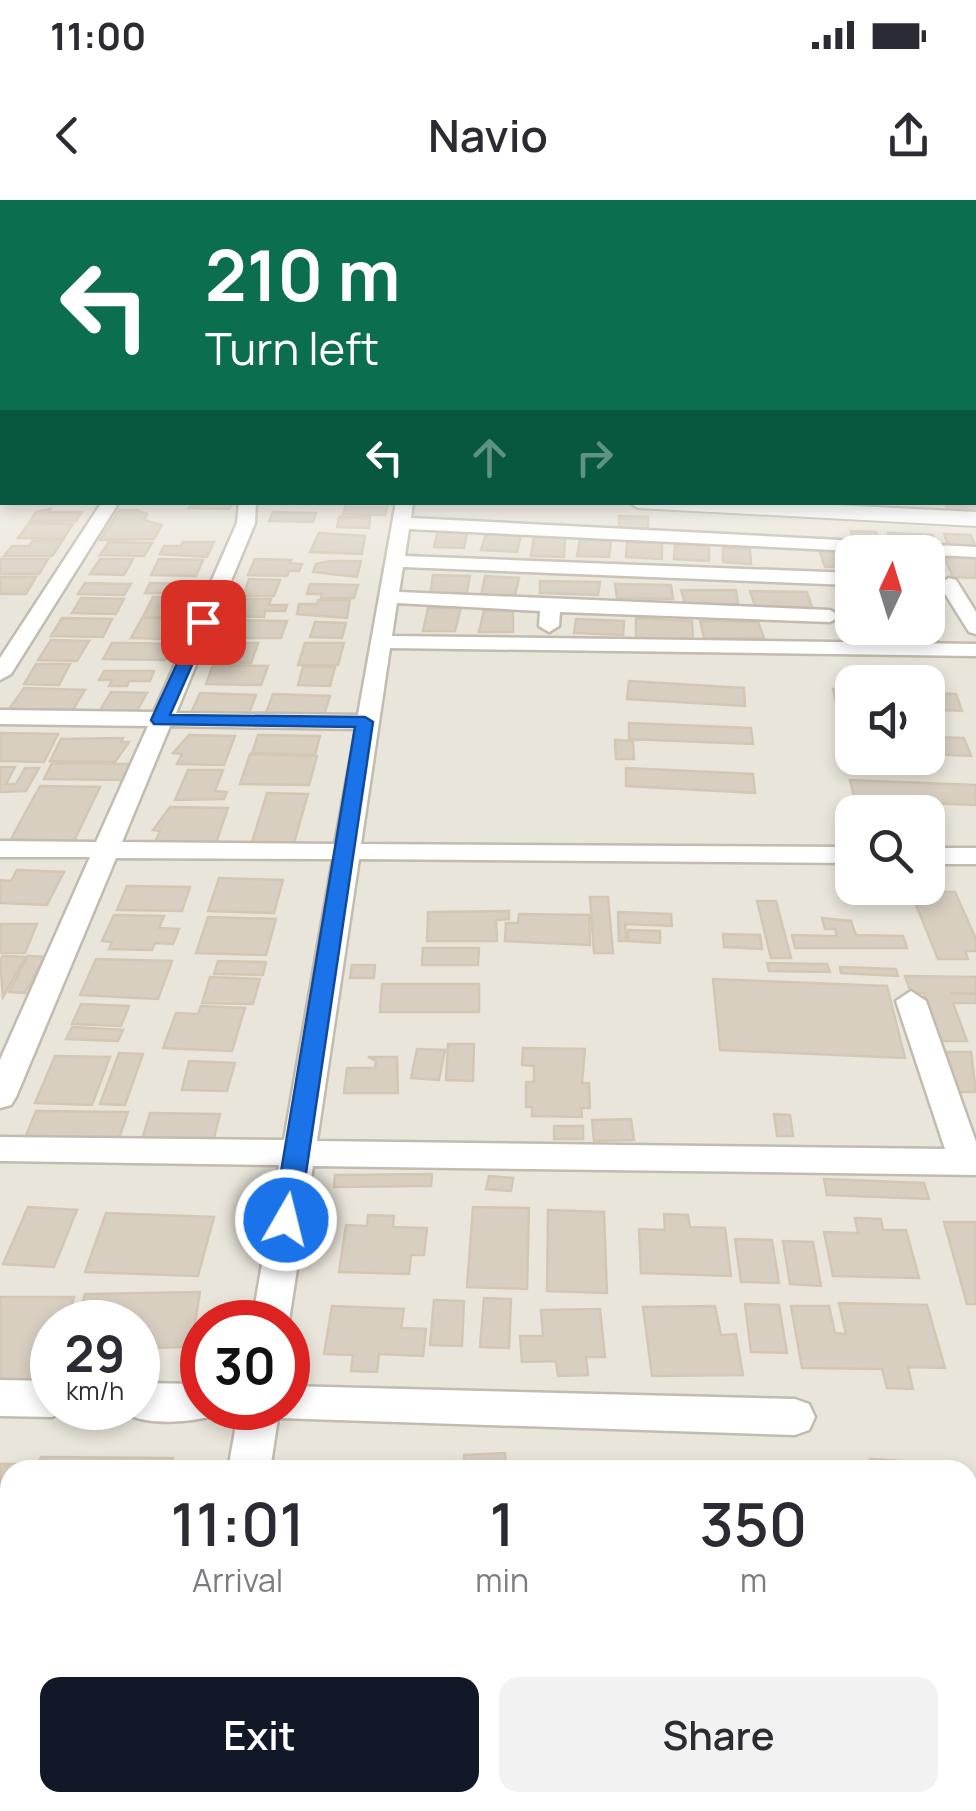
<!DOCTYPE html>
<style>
body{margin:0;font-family:Manrope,sans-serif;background:#f2f2f3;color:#2b2b33;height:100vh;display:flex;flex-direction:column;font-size:38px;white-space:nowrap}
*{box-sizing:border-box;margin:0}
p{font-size:32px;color:#7c7c81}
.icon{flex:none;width:55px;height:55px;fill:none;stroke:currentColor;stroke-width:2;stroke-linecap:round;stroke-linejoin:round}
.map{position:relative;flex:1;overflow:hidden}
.sheet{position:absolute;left:0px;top:1260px;width:978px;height:352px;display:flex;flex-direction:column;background:#fff;border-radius:30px 30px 0 0;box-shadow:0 5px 15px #0003}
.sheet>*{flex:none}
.top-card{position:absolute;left:0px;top:0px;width:978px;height:305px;box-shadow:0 5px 15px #0003;background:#0b6e4f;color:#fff;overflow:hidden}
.needle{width:65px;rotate:4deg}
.buttons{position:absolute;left:835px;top:335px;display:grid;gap:20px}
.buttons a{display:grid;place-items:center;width:110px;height:110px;border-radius:20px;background:#fff;box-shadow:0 5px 15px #0003;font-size:50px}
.speed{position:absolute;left:30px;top:1100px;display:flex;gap:20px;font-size:50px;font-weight:700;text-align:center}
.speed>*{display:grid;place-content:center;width:130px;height:130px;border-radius:50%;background:#fff;box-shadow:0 5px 15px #0003;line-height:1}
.speed small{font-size:25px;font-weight:400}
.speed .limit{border:15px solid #d22;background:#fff;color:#111}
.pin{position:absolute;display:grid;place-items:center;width:85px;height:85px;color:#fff;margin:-42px;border-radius:20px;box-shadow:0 5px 15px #0006}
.me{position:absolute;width:110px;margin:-55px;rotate:8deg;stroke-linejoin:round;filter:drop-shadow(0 0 8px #0008)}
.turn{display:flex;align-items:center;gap:35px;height:210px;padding:0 40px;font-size:45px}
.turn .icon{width:130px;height:130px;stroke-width:2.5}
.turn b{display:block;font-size:70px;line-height:85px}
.lanes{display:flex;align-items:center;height:95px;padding:0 40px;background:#0003;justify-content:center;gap:50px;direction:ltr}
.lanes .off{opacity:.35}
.eta{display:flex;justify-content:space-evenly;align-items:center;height:170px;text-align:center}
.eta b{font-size:60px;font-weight:600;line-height:70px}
.primary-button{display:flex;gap:20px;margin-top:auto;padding:20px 40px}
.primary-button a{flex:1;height:115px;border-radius:20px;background:#111827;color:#fff;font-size:40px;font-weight:600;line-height:115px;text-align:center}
.primary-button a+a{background:#f2f2f3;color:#2b2b33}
.status{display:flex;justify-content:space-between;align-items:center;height:70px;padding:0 50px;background:#fff;direction:ltr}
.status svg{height:28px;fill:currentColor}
header{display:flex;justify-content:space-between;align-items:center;height:130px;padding:0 40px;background:#fff;font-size:45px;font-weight:600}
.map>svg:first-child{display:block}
.residential{fill:#eae5da;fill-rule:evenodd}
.building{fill:#d8cfc1;stroke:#d3c7b4;stroke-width:2.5}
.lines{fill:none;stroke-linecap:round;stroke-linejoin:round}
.minor-casing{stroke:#c2bbae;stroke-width:5}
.tertiary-casing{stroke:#c2bbae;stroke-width:4}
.minor{fill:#fff;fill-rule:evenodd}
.tertiary{fill:#fff;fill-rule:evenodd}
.route{fill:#1a73e8;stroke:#114b97;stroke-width:2.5}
</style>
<div class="status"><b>11:00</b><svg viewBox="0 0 49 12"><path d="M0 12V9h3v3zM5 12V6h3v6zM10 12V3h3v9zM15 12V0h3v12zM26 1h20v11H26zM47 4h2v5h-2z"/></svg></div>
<header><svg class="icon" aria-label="back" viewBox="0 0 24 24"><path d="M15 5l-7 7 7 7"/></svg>Navio<svg class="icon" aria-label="share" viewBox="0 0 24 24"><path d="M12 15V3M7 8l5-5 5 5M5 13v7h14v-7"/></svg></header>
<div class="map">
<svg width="976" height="1611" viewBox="0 0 976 1611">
<rect width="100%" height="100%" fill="#f6f3ec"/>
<path class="residential" d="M0 180 2 302H975L976 180V1611H0ZM852 352H928V428H852ZM852 482H928V558H852ZM852 612H928V688H852ZM52 1122H138V1208H52ZM202 1122H288V1208H202ZM10 1270H968V1602H10Z"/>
<path class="building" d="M194 302H234L229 309 189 308Z
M347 302H365L388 303 385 315 343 314Z
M945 302H974L976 312 948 311Z
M50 309 48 312H82L76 321H30L36 312Z
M119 310H137L147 314 144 320 162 325 154 339 100 340Z
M273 312 316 313 313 322 269 321Z
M619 316 648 317V329L619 328Z
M339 317H370L369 328 337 327Z
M29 323 73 324 63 339 18 338Z
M438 331 467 332 464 348 434 347Z
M851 331 876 332 880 344 854 343Z
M319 333 365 336 362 354 310 352Z
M888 333 933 335 937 347 890 343Z
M486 334 521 336 517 352 481 350Z
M944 334 971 335 976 348 949 347Z
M534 336 565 337 564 357 531 356Z
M580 339 611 341 609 357 577 356Z
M33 340H63L52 356H4L12 346H29Z
M109 342 152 343 144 356 100 355Z
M183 342H214L207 357 160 354 164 346H181Z
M627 342 662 343V359L626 357Z
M675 344 709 345V361L674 359Z
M723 348 750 349 751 364 723 362Z
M819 350 845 352 852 366 825 367Z
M944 357 976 358V378L953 377Z
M0 359H48L39 374H0Z
M100 359H133L124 375 90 374Z
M159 359 203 360 196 376 151 375Z
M255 359 291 360 289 363 302 364 299 371H289L287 376 248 375Z
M330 361H361L357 377 313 372 316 364Z
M433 375 470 376 466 398 430 396Z
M485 376 519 378 515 395H481Z
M0 377H36L26 394H0Z
M249 379 280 380 274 396H243Z
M540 381 600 382 598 395 540 393Z
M85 383 131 384 124 395 78 394Z
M150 383 196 384 191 394 145 393Z
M310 384 358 385 354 398H321L322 394H307Z
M615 384 671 385 673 399 617 398Z
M836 389 852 390V415L845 414Z
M681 390H736L738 405 685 403Z
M750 391 807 392 812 408 755 406Z
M153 397 190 398 181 417H143Z
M81 398 124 399 116 414 72 413Z
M240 399H271L269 405H287L285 411H265L264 417 233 416Z
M318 400H350L347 418 297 414 299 404H317Z
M428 408H461L455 431H423Z
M484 410 513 411V432H479Z
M62 418 112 419 103 437 51 436Z
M142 418H180L170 439 131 438Z
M636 418 692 421 693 440 636 438Z
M576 419 624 421 623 435 574 433Z
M232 420 287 421 281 438H225Z
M700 421 758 422 764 438H704Z
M315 422 346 423 342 438 310 437Z
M869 428 933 430 941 447 876 445Z
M51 440 89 441 77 461 38 460Z
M112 443H130L173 444 165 460 103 459Z
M222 443H258L251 463 214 462Z
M305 443H344L338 465H298Z
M36 464H70L59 485 24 484Z
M213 465 268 466 261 485 206 484Z
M303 467H335L330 486 298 485Z
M104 471H154L150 481H129L127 486H109L112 480H99Z
M629 481 744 488 745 506 627 499Z
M24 488 85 490 72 511 9 509Z
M833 489 852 490V506H837Z
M111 492 147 493 135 514 99 512Z
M200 493 256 495 248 516 190 515Z
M928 493 956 494 962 511 928 509Z
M273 494 330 496 324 515 266 513Z
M629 523 751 528 753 544 629 539Z
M0 533 58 534 44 562 0 561Z
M189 535 235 536 224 565 177 564 182 554 173 553Z
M258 535 320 536 315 555 252 553Z
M928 537 964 538 971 556 928 554Z
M123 538 121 542H129L115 562 50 561 61 539Z
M615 540 633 541 634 559H616Z
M250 554 317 556 309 585 240 584Z
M52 563 132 564 125 580 44 579Z
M0 567H15L6 584H16L25 568H39L26 591 0 592Z
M626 568 753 574 755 593 626 586Z
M188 570H223L215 591 227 592 224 599 175 600Z
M850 580 976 585V605L855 600Z
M40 586 100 587 74 641 11 639Z
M267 593 308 594 294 643 252 642Z
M170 607 228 608 216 643 155 642 160 631 153 630Z
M17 670 64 672 47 705 0 703V680L11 681Z
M219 678 283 680 274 713 208 711Z
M127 686 190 687 182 711 117 710Z
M932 692H955L976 739V751H965L968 759H938L912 695H933Z
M590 697H608L613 753H594Z
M757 701H776L791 758H771Z
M509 711V719L496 720 497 741H427L428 712Z
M618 712 671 714 672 726 625 724 626 741H619Z
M519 714 589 715 590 745 505 741 506 723H518Z
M114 715 164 716 159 728 179 729 173 744 155 743 152 750 109 749 112 742 102 741Z
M208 717 276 719 266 755 196 753Z
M822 718 851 721 856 735 903 736 907 748H795L792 735 837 736 835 729H825Z
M0 724H37L25 753H0Z
M628 730 660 731V743L628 741Z
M723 734 760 735 762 749 724 747Z
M423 748H479L478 765H422Z
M3 756 25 757 3 797 0 760Z
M28 756 44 757 25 793 9 792Z
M96 759 172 761 158 799 80 795Z
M218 761 266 762 263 775 214 774Z
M767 763 827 764 830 772 769 771Z
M352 765H375L374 778H350Z
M840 767 896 769 898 776 841 773Z
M905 776 976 777V793H950L976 794V803H953L967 841H940L924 793H911Z
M210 777 260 779 253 804 202 803Z
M713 779 887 786 905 858 720 850Z
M382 784H479V812H380Z
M81 804 129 806 121 826 72 824Z
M201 806 245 808 232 851 163 848 176 813 198 814Z
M72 827 123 830 118 841 66 839Z
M448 844H474L473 881 446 880Z
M523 848 585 849 582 883H589L590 908H581L582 917 532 916V907H526V882H534V866L522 865Z
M417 849 445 850 439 880 411 878Z
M943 852H971L976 892H959Z
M119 853 143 854 125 905 100 904Z
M55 856 110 857 92 905 35 903Z
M368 857H397L398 893H344L347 868H375L376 861Z
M189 861 235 863 227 891 182 890Z
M36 911 128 912 117 945 23 943Z
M150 913 220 914 211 950 139 949Z
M774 914 790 915 793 936H777Z
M631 919 634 940 594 941 592 920Z
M554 926H583V939H554Z
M432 974 431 986 334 987 335 975Z
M489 976 513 978 511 991 486 989Z
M824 979 924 983 929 999 827 995Z
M28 1007 77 1010 54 1067 3 1064Z
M473 1007 529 1008 527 1089 467 1087Z
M548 1010 604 1012 607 1093 547 1091Z
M106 1013 214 1017 198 1076 85 1072Z
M664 1014 688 1015 690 1027 725 1028 731 1076 641 1073 639 1029 665 1030Z
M368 1015 394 1016 393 1027 427 1028 424 1055H411L409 1074 339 1072 346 1025 367 1026Z
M855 1018 881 1019 883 1030H906L919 1078 833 1076 824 1032 858 1033Z
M944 1022H976V1104H967Z
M735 1039 772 1040 779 1083 741 1082Z
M783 1041 813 1042 821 1086 790 1084Z
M200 1092 191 1147 138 1148V1122H78L85 1094Z
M0 1097H74L67 1122H52V1171L48 1188H0Z
M484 1098 511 1099 509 1148 480 1147Z
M434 1100 464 1101 462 1146 430 1145Z
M839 1103 927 1105 945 1168 908 1167 913 1189 887 1188 882 1169 802 1168 791 1106H829L835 1133 846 1134Z
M745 1104 779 1105 787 1153 751 1152Z
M332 1106 404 1109 401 1128 426 1129 423 1156 379 1154 377 1172 351 1171 353 1155 324 1154Z
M715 1106 721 1135 736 1134 743 1175 652 1176 643 1107Z
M600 1109 605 1157H586L588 1175 558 1176 556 1161 522 1162 520 1136H543L541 1110Z
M505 1253 506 1270H465L464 1255Z
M41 1257 173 1258 171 1270H37Z
M870 1259 945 1264 946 1270H871Z
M0 1264H30L29 1270H10V1332L3 1356Z
M968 1285 976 1312V1354L968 1353Z
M0 1381 10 1382V1458H0Z
M968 1391H976V1467H968Z"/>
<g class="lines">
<defs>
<path id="minor" d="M975 204H976V212H975Z
M102 302H119L11 474 0 480V458Z
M239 302H256L255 323 176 513 358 515 396 302H413L411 318 976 347V357L409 329 405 356 852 373V385L403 367 399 392 830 410 840 416 830 422 560 412 559 426 549 432 539 426 540 411 397 403 392 436 976 444V456L390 448 361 644 852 647V663L359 659 317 941 945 949 896 801 911 791 926 801 976 942V975L313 966 288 1127V1122H252L279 965 0 961V937L284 940 333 659 116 658 16 897 11 905 0 908V860L90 657H0V641L96 642 148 526 0 524V510L154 512 237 323ZM170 526 356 529 335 644 122 642Z
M949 378 956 380 976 412V434L969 432 939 384Z
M928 648H976V664H928Z
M0 1180 52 1181V1208H68L52 1217 0 1216Z
M138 1183 202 1184V1208H220L216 1215C195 1222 135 1228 121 1208H138Z
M288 1186 795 1199 809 1204 815 1217 809 1230 795 1235 278 1218 270 1270H228L239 1208H288Z
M968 1520H976V1570L968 1569Z
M0 1522H10V1572H0Z"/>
<path id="tertiary" d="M0 264H2V276H0Z
M628 302H775L976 312V326L638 308Z"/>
</defs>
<use href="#minor" class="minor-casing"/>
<use href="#tertiary" class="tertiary-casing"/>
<use href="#minor" class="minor"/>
<use href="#tertiary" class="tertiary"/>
</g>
<linearGradient id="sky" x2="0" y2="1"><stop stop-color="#8fc1ec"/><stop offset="0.44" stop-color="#fbfaf6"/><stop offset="1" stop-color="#fbfaf6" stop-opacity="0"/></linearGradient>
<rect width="976" height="406" fill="url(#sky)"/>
<path class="route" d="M198 418 211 422 170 515 365 517 373 522 299 1020 286 1031 273 1020 355 527 154 524 151 520Z"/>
</svg>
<div class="buttons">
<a><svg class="needle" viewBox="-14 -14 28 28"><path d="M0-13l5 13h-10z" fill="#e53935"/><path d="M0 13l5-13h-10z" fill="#7c7c81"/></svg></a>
<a><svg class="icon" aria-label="sound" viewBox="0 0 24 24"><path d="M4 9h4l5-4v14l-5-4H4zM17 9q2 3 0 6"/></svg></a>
<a><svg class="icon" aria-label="search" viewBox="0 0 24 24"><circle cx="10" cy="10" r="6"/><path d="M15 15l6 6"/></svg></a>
</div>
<div class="speed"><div>29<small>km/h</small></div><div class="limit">30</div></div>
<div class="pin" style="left:203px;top:422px;background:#d93025"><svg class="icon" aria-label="arrive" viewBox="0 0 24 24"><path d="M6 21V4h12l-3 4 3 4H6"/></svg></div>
<svg class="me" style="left:286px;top:1020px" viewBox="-20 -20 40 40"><circle r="17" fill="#1a73e8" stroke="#fff" stroke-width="3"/><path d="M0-11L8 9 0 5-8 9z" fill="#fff"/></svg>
<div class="top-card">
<div class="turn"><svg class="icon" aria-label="left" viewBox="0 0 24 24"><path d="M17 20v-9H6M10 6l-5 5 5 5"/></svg><div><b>210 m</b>Turn left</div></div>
<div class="lanes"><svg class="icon" aria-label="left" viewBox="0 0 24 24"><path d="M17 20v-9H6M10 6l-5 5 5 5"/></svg><svg class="icon off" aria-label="ahead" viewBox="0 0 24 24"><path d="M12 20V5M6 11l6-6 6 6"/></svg><svg class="icon off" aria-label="right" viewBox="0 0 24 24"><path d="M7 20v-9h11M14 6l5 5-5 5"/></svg></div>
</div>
<section class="sheet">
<div class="eta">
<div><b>11:01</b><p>Arrival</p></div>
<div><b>1</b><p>min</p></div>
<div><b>350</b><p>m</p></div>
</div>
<div class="primary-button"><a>Exit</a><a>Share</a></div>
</section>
</div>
